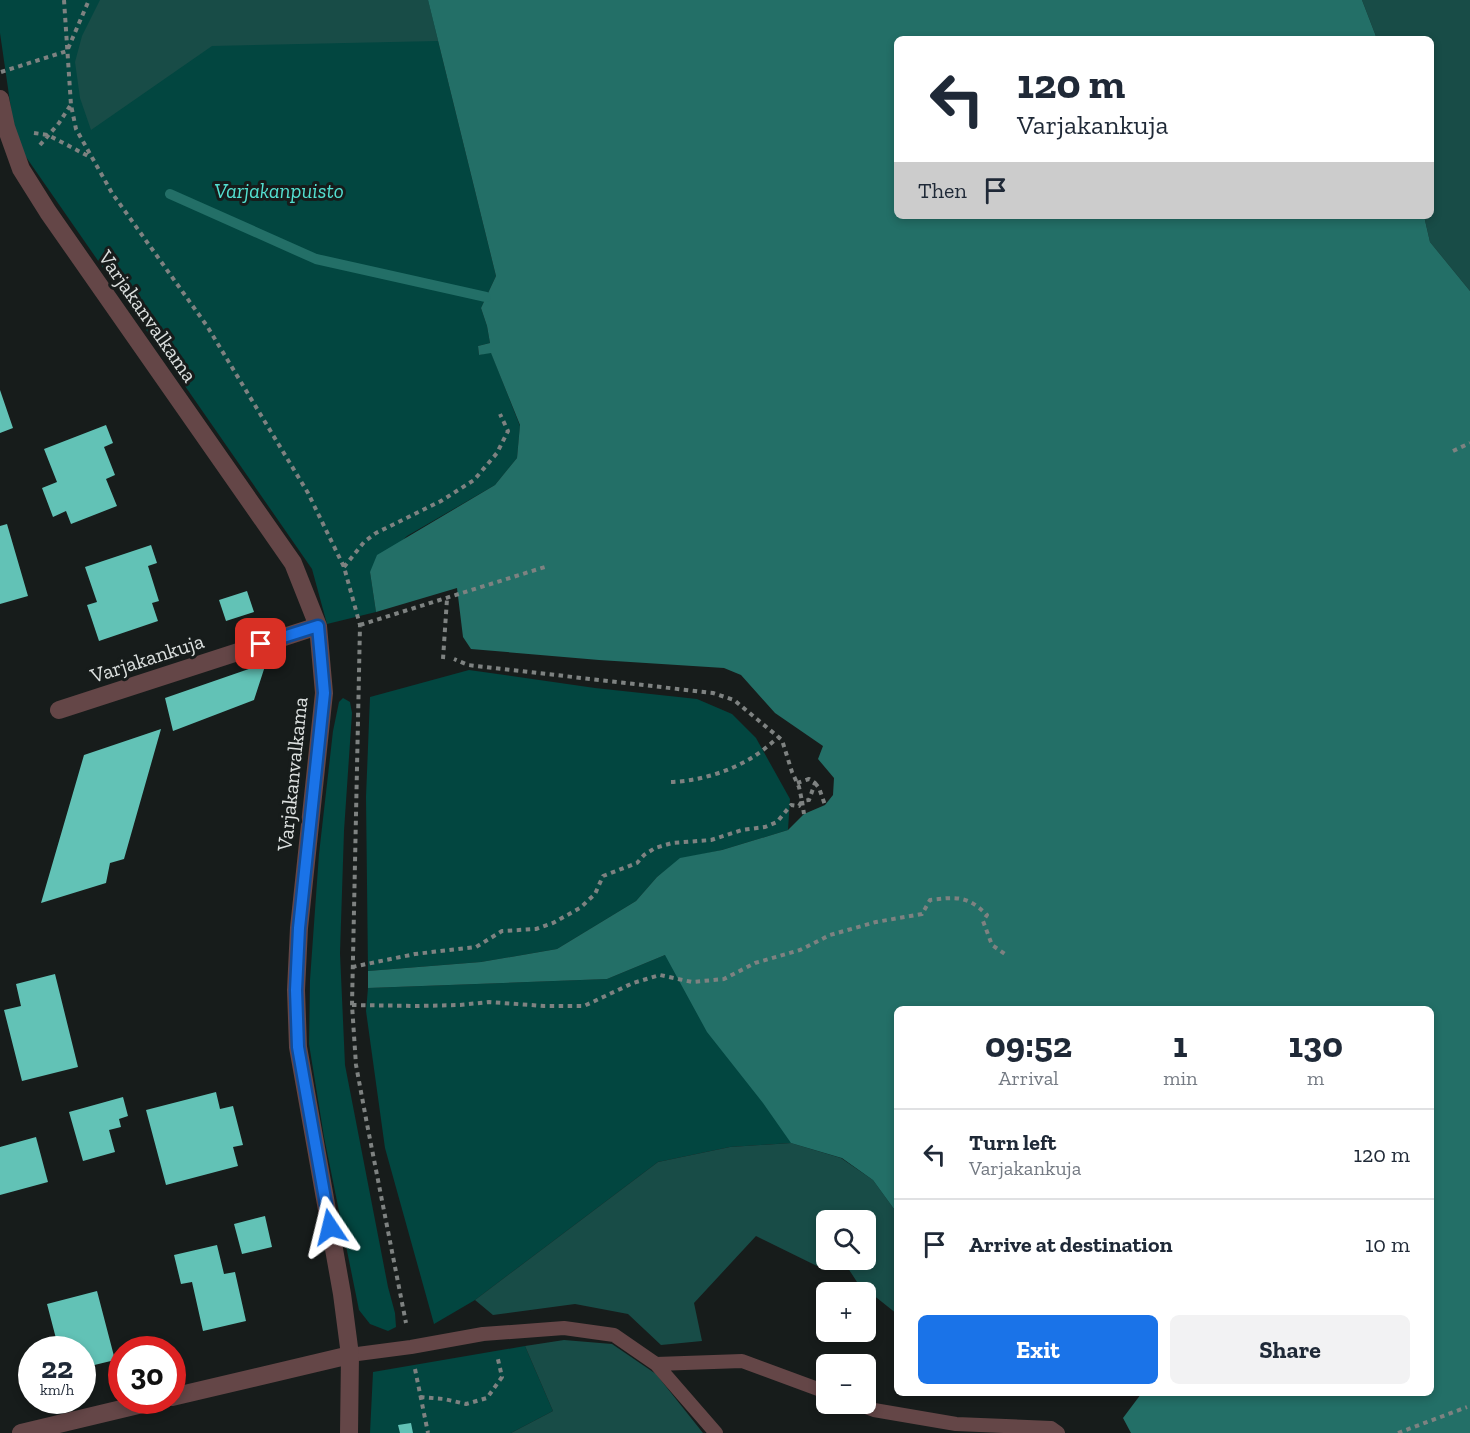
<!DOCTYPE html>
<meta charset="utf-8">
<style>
body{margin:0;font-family:"Zilla Slab",serif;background:#f2f2f3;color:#1f2937;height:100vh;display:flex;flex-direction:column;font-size:22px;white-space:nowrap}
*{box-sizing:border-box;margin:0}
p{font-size:20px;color:#747a83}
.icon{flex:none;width:33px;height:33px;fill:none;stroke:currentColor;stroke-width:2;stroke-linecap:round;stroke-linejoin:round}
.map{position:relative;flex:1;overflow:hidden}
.panel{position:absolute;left:894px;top:1006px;width:540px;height:390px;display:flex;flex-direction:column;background:#fff;border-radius:9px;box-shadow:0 3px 9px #0003}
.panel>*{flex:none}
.top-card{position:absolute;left:894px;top:36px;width:540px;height:183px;border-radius:9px;box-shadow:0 3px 9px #0003;background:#fff;color:#1f2937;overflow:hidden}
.controls{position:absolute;left:816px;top:1210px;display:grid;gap:12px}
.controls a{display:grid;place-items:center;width:60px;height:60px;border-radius:9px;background:#fff;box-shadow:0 3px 9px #0003;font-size:30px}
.speed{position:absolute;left:18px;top:1336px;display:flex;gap:12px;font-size:30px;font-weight:700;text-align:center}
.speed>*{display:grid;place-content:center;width:78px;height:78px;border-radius:50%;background:#fff;box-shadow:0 3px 9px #0003;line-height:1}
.speed small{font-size:15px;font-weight:400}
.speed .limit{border:9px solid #d22;background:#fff;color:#111}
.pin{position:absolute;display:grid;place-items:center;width:51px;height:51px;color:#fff;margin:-26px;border-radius:12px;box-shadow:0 3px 9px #0006}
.me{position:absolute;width:66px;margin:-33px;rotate:350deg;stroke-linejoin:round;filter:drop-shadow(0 0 4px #0008)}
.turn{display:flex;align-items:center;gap:21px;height:126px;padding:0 24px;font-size:27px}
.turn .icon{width:78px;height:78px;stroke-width:2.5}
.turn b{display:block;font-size:42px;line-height:51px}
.then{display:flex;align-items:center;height:57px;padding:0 24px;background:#0003;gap:12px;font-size:22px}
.eta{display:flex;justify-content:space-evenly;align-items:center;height:102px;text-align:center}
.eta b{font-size:36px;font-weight:800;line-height:42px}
.primary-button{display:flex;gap:12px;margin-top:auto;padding:12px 24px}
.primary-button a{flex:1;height:69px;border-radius:9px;background:#1a73e8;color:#fff;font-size:24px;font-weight:800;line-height:69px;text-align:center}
.primary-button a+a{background:#f2f2f3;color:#1f2937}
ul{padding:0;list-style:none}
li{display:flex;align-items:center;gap:18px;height:90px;padding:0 24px;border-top:2px solid #e0e1e3}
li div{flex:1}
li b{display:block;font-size:22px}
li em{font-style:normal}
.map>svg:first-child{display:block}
.green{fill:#024640}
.forest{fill:#184c47;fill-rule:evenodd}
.water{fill:#236f67}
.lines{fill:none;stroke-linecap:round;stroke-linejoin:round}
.stream{stroke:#236f67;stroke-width:10}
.building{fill:#62c2b6}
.path{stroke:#7e8281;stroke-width:4;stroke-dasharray:4.5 4.5;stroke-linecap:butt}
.service{stroke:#644647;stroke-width:14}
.minor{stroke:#644647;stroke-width:18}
.route-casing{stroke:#114b97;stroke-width:15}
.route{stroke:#1a73e8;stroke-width:10}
.labels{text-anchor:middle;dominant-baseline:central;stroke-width:6;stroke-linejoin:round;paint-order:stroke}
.park-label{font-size:21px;font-style:italic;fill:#53e0d1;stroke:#171c1b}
.street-label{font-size:21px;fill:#dce0df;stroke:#171c1b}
</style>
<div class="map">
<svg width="1470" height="1433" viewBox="0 0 1470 1433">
<rect width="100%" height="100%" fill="#171c1b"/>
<path class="green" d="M0 0H428L496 276 481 308 487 326 490 343 478 346 479 355 491 352 520 426 517 458 495 485 407 536 370 572 376 612 327 624 312 569 17 144 12 116 0 33Z
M469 670 595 688 697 699 732 714 756 738 790 799 788 830 722 850 680 859 657 877 636 901 557 949 481 962 368 971 366 797 370 697Z
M343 698 350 702 352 713 344 831 340 953 345 1065 388 1287 395 1313 396 1327 388 1331 370 1324 359 1310 324 1137 309 1044 310 980 319 854 333 731 339 702Z
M665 955 897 1010V1213L873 1180 842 1158 791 1143 730 1147 658 1162 475 1300 434 1324 385 1148 366 1011 368 988 607 979Z
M525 1346 553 1411 511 1433H370L373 1372Z"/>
<path class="forest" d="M100 0H428L438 41 212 46 91 130 80 98 75 62 82 36Z
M1362 0H1470V291L1430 242 1424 216H1431V39H1377Z
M791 1143 841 1158 873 1180 897 1213V1314L857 1282 846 1265 817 1266 756 1236 694 1303 702 1341 661 1345 628 1314 575 1304 493 1315 475 1300 658 1162 730 1147ZM826 1221H866V1260H826Z
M564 1340 612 1344 656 1374 703 1433H511L553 1411 525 1346Z"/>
<path class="water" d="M428 0H1362L1377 39H897V216H1424L1430 242 1470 291V1433H1131L1123 1418 1141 1394H1431V1010H897V1213L873 1180 842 1158 791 1143 763 1103 707 1032 665 955 607 979 368 988V971L481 962 557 949 636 901 657 877 680 858 722 850 788 830 804 814 825 805 833 795 834 778 818 759 823 746 775 713 741 675 724 668 599 660 471 649 463 637 457 588 376 612 370 572 377 555 495 485 517 458 520 425 491 353 479 355 478 346 490 343 487 326 481 308 496 276Z"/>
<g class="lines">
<path class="stream" d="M170 194 316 259 486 297"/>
</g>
<path class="building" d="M0 390 13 428 0 433Z
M106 425 113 443 104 447 115 475 106 479 117 506 71 524 66 511 53 517 42 488 57 482 44 449Z
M7 524 28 596 0 604V526Z
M151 545 157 563 148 566 159 601 152 603 158 621 99 641 87 605 97 602 85 567Z
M247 591 254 612 226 621 219 600Z
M266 663 254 700 173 731 165 698Z
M161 729 124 859 110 863 106 883 41 903 84 755Z
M55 974 78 1067 22 1081 4 1010 21 1006 16 984Z
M216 1092 220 1109 233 1106 243 1145 233 1147 238 1166 166 1185 146 1110Z
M123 1097 128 1116 119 1119 121 1127 109 1130 115 1152 83 1161 69 1112Z
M36 1137 48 1182 0 1195V1147Z
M265 1216 272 1247 242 1254 234 1224Z
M217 1245 224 1274 235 1272 246 1321 203 1331 192 1282 181 1284 174 1255Z
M97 1291 115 1360 82 1368V1350H59L47 1304Z
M411 1423 413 1433H400L398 1425Z"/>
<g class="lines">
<path class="path" d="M64 0 71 105 76 129 112 193 207 326 308 493 344 567 360 625 352 1005 356 1065 367 1124 406 1323
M1 72 67 51 89 0
M34 133 48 135 90 157
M40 145 59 123 70 106
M1453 451 1470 443
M344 567 364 542 376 533 441 501 474 480 497 453 508 431 500 414
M360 625 548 566
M443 659 447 599
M671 782C700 781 732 771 756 755 764 750 771 743 779 737
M797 783 809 779 815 783 809 800 802 801 804 814
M815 783 819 788 825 805
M352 967 415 954 476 947 502 931 536 929 553 923 580 908 595 894 603 876 637 863 644 855 655 848 672 843 711 840 742 830 765 827 777 822 791 805 799 806 802 801 799 787 792 772 782 740 734 700 713 693 468 665 454 659
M352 1005 417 1006 460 1005 489 1002 544 1006H584L633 983 660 975 692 982 724 979 755 963 800 950 830 935 876 922 922 914 930 900C956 897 967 895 987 915L983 921 992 945 1005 954
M415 1369 428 1433
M420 1397 444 1399 466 1404 487 1398 502 1377 497 1355
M1398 1433 1467 1407"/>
<path class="service" d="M350 1355 411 1347 483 1334 564 1328 614 1335 656 1364 716 1433
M656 1364 742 1361 826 1392
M858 1404 874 1410 956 1424 1051 1428 1058 1433"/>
<path class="minor" d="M0 99 6 127 21 169 48 212 293 563 318 626 324 693 299 928 296 990 298 1047 342 1294 350 1355 349 1433
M59 710 318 626
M172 1397 350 1355
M21 1433 155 1401"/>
</g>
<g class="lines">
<defs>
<path id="route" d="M261 644 318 626 324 693 299 928 296 990 298 1047 330 1227"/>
</defs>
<use href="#route" class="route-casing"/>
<use href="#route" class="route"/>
</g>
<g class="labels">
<g class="park-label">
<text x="279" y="190">Varjakanpuisto</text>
</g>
<g class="street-label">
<text transform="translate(148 316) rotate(55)">Varjakanvalkama</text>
<text transform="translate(147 658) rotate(-18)">Varjakankuja</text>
<text transform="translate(292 774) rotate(-84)">Varjakanvalkama</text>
</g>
</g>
</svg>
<div class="controls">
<a><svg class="icon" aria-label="search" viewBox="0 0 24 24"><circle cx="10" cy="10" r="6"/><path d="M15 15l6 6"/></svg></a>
<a>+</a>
<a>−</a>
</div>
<div class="speed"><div>22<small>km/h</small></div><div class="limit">30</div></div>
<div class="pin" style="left:261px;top:644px;background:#d93025"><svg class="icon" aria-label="arrive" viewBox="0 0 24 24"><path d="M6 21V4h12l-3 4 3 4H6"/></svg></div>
<svg class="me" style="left:330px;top:1227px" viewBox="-20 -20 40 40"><path d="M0-17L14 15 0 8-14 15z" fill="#1a73e8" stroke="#fff" stroke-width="4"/></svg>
<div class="top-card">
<div class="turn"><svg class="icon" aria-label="left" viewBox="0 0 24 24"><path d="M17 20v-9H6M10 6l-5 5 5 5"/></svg><div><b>120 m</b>Varjakankuja</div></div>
<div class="then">Then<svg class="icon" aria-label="arrive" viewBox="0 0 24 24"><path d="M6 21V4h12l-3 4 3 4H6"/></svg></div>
</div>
<section class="panel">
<div class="eta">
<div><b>09:52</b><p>Arrival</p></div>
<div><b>1</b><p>min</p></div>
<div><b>130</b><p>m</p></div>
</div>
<ul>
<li><svg class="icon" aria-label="left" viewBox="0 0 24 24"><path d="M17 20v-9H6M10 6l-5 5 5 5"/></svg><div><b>Turn left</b><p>Varjakankuja</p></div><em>120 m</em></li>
<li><svg class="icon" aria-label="arrive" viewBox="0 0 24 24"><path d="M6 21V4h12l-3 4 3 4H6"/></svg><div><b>Arrive at destination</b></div><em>10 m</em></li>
</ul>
<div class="primary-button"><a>Exit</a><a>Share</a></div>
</section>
</div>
